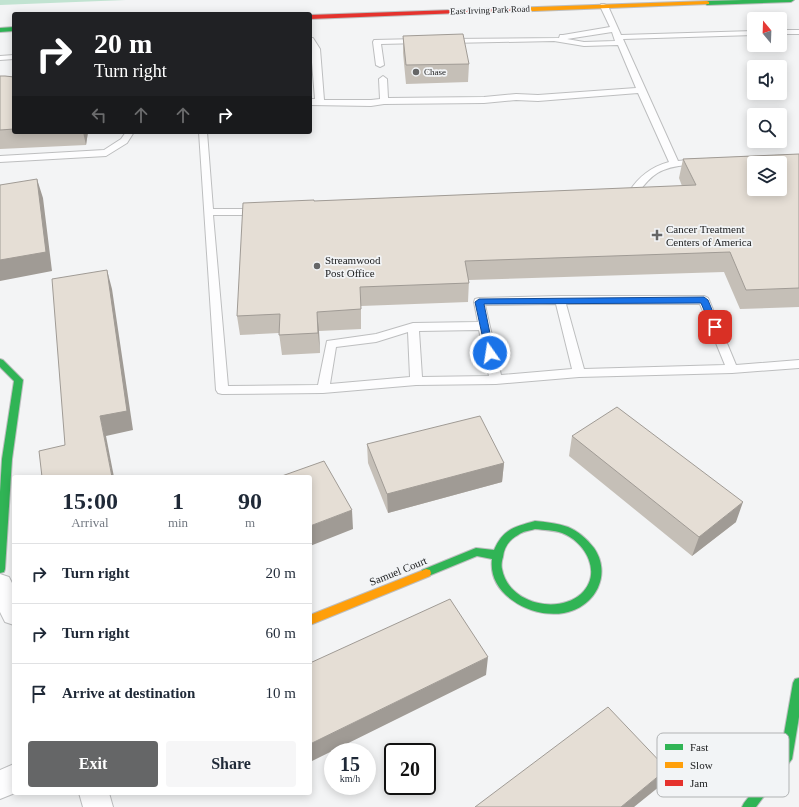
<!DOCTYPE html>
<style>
body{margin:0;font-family:"Times New Roman",serif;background:#f6f6f7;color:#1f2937;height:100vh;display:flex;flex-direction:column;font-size:15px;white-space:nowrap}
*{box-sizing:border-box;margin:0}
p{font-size:13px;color:#747a83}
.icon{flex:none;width:22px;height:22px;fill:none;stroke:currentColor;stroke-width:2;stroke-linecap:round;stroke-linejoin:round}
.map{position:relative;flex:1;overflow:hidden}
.panel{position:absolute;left:12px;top:475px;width:300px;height:320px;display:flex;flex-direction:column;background:#fff;border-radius:4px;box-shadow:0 2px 10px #0003}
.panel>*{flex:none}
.hud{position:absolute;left:12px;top:12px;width:300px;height:122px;border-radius:4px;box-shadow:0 2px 10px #0003;background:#202124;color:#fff;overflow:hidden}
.needle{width:26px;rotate:341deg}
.buttons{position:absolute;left:747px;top:12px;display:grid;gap:8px}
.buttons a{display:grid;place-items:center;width:40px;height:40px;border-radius:4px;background:#fff;box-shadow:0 2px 10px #0003;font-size:20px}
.speed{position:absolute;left:324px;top:743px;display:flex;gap:8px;font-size:20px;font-weight:700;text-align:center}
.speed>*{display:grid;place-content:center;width:52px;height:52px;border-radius:50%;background:#fff;box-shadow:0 2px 10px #0003;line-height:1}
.speed small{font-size:10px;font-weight:400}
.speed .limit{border:2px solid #111;border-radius:6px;background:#fff;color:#111}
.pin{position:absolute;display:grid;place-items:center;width:34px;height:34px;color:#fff;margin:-17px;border-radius:8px;box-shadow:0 2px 6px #0006}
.me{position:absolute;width:44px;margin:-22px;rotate:347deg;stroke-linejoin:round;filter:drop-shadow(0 0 3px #0008)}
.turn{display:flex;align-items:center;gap:14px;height:84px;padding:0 16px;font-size:18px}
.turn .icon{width:52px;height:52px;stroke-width:2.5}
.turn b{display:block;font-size:28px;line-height:34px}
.lanes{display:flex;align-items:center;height:38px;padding:0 16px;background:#0003;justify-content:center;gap:20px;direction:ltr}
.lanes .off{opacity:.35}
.eta{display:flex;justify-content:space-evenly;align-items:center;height:68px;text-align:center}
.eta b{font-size:24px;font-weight:700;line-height:28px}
.cta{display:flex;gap:8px;margin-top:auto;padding:8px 16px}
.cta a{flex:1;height:46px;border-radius:4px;background:#656667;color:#fff;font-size:16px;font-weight:700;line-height:46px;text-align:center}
.cta a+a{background:#f6f6f7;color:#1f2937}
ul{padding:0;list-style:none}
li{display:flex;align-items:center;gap:12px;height:60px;padding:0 16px;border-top:1px solid #e0e1e3}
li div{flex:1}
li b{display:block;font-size:15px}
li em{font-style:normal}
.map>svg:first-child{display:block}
.green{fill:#c1e3d1}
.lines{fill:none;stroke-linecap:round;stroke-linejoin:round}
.lane-casing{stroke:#bdbebf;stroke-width:2}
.street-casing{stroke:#bdbebf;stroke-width:2}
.fast-casing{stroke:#bdbebf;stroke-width:2}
.slow-casing{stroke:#bdbebf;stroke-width:2}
.jam-casing{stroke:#bdbebf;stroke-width:2}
.lane{fill:#fdfdfe;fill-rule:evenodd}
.street{fill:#fdfdfe;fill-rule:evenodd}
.fast{fill:#30b455;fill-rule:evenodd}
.slow{fill:#ff9f0a;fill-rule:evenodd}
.jam{fill:#e5322d;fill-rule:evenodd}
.wall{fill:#c5bfb7}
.shaded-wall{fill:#a09b95}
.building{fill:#e5ded5;stroke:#a09b95;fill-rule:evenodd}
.route{fill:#1a73e8;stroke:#114b97}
.poi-dot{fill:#656667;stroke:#f2f4f6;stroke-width:1.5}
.labels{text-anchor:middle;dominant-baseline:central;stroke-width:3.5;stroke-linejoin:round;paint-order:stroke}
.far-street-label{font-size:9px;fill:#191a1b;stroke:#f2f4f6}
.far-poi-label{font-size:9px;fill:#191a1b;stroke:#f2f4f6;text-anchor:start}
.poi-label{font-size:11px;fill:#191a1b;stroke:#f2f4f6;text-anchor:start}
.street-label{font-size:11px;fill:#191a1b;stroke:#f2f4f6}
.key{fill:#f2f4f6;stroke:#b1b3b4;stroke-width:1}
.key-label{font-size:11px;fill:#191a1b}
</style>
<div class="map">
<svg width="799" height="807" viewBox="0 0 799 807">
<rect width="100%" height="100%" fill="#f3f4f5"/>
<path class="green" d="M0 0H126L0 5Z"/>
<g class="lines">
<defs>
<path id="lane" d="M601 4H604L608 6 621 35 754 31V35L623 39 678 161 698 159 703 162C699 166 693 165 688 165 661 167 651 174 636 196L623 200 618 197 620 195 629 192C639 176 651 167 669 162L638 93 538 101 516 100 484 103 384 104 371 106 310 105V99H315L310 38H313L320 49 324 100H371L380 99 379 79 383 76 387 79 388 98 484 97 516 94 538 95 636 88 618 45 584 46 554 41 449 43 445 41 449 39 559 38 560 35H563L610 27 600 6ZM612 32 615 41 584 42 567 39Z
M780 30H799V34H780Z
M418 39H421V43L381 44 384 65 380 67 376 65 373 42 374 40Z
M14 55V59L0 60V56Z
M126 132H134L127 143 106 156 0 162V156L104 150 121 139Z
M199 132H207L213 209H258L263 212 258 215H213L228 386 318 385 327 341 376 334 413 323 478 322 474 302 475 299 479 298 560 296H704L708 298 709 300 736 365 799 360V368L732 373 579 377 496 384 416 385 323 393 222 394 218 393 216 390ZM556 304 572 369 501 375 485 305ZM566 304H700L725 365 584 369ZM479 330 489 376 422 377 419 331ZM408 332 410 377 330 384 336 347 376 342Z"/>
<path id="street" d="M0 574 9 577 14 587V625L5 622 0 612Z
M14 764 15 793 0 799V770Z
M79 793H109L113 807H83Z"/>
<path id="fast" d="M743 0H794L791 2 707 5 704 3 707 1Z
M14 27V31L0 32V28Z
M0 359 3 360 23 380 12 459 5 569 4 572 0 573V492L2 459 14 381 0 367Z
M535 521C546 522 557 523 568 527 578 531 587 539 594 548 612 574 596 607 564 613 546 616 527 611 512 600 498 590 490 576 492 559L477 556 426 577 422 576 421 573 422 570 476 548 494 550C503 529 514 527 535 521ZM535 529C544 530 554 530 562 533 586 542 603 574 581 594 557 615 508 603 502 569 501 565 502 560 503 557 504 547 510 539 518 535 523 531 529 531 535 529Z
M799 678V717L792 759 756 807H742L744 803 780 757 793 683 795 679Z"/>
<path id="slow" d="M707 1 709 2V4L509 12 506 10 509 8Z
M426 569 430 570 431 573 430 576 310 625V615Z"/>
<path id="jam" d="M509 8 511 9V11L310 19V15Z"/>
</defs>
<use href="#lane" class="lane-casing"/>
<use href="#street" class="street-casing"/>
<use href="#fast" class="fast-casing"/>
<use href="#slow" class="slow-casing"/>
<use href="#jam" class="jam-casing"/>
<use href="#lane" class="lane"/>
<use href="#street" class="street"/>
<use href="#fast" class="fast"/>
<use href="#slow" class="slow"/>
<use href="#jam" class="jam"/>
</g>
<path class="wall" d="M403 36 469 64 468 82 406 84 403 53Z
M0 76 14 77V132H88L86 145 0 149Z
M799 154V307L740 309 724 272 469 280 468 302 361 306V329L319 331 320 353 282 355 279 333 240 335 237 316 314 201 682 186 679 178 683 159Z
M572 436 736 522 692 556 569 456Z
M367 444 504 463 502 482 388 513 368 463Z"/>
<path class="shaded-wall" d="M83 132H88L86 145Z
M37 179 43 198 52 271 0 281V260Z
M107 270 112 289 133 430 106 436 114 477H112L100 416Z
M317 312 319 331 320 353 318 333Z
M504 463 502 482 388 513 387 494Z
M743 502 736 522 692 556 699 537Z
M352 510 353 529 310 546V526Z
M488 657 486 675 310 762V744Z
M667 769 660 786 634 807H621Z"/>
<path class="building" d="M463 34 469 64 406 65 403 36Z
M0 76H5L14 77V129L0 130Z
M799 154V288L746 290 730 252 465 261 469 283 360 287 361 309 317 312 318 333 279 335 280 314 237 316 243 203 314 200V201L696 185 683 159ZM754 163H780V189H754Z
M37 179 46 252 0 260V185Z
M107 270 127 411 100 416 112 477H42L39 451 65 445 52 279Z
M617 407 743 502 699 537 572 436Z
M480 416 504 463 387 494 367 444Z
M324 461 352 510 310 526V477H279Z
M450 599 488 657 310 744V663Z
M608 707 667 769 621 807H475Z"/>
<path class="route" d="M704 297 708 300 719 327 718 329H712L701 303 484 304 494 353 490 356 486 353 475 302 479 299Z"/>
<g class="poi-dot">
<circle cx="416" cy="72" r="4"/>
<path d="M655 229h4v4h4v4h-4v4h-4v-4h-4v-4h4z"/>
<circle cx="317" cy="266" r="4"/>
</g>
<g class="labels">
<g class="far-street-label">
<text transform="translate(490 10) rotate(-2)">East Irving Park Road</text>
</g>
<g class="far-poi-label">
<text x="424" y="72">Chase</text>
</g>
<g class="poi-label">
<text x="666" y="229">Cancer Treatment<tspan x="666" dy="13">Centers of America</tspan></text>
<text x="325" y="260">Streamwood<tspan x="325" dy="13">Post Office</tspan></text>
</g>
<g class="street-label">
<text transform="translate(398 571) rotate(-22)">Samuel Court</text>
</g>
</g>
<rect x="657" y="733" width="132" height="64" rx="6" class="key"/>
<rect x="665" y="744" width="18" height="6" fill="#30b455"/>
<rect x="665" y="762" width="18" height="6" fill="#ff9f0a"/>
<rect x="665" y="780" width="18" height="6" fill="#e5322d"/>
<g class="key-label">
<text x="690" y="751">Fast</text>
<text x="690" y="769">Slow</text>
<text x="690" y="787">Jam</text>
</g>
</svg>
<div class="buttons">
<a><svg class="needle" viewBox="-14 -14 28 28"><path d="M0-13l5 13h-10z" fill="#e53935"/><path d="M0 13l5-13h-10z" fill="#747a83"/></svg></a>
<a><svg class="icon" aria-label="sound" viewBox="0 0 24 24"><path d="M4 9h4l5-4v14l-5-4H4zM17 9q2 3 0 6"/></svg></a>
<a><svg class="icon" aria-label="search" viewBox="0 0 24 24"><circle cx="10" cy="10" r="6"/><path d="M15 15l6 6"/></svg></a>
<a><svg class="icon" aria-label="layers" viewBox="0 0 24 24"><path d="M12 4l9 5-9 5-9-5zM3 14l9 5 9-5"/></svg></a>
</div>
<div class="speed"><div>15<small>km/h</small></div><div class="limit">20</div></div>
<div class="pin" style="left:715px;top:327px;background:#d93025"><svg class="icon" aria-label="arrive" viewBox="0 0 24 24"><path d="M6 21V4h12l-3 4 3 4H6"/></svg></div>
<svg class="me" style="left:490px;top:353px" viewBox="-20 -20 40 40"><circle r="17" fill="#1a73e8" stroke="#fff" stroke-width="3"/><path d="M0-11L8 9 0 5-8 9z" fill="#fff"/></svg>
<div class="hud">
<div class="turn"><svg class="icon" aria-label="right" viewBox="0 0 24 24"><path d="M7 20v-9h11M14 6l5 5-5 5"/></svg><div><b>20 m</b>Turn right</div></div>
<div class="lanes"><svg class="icon off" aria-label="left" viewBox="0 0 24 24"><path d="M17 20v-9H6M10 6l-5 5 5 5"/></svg><svg class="icon off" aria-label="ahead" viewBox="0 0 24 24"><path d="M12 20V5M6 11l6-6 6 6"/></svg><svg class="icon off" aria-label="ahead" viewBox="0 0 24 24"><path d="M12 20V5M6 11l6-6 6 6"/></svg><svg class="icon" aria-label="right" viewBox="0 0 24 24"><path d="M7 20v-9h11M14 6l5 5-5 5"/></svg></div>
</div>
<section class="panel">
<div class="eta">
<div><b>15:00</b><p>Arrival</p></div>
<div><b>1</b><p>min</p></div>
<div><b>90</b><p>m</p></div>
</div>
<ul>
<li><svg class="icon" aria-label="right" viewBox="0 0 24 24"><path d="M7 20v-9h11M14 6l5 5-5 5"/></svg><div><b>Turn right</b></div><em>20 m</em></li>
<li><svg class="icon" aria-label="right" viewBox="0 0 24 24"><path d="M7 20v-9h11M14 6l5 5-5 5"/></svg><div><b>Turn right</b></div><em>60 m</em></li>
<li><svg class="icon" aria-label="arrive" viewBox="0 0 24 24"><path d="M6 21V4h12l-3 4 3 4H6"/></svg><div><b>Arrive at destination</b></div><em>10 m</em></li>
</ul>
<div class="cta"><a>Exit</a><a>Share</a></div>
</section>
</div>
